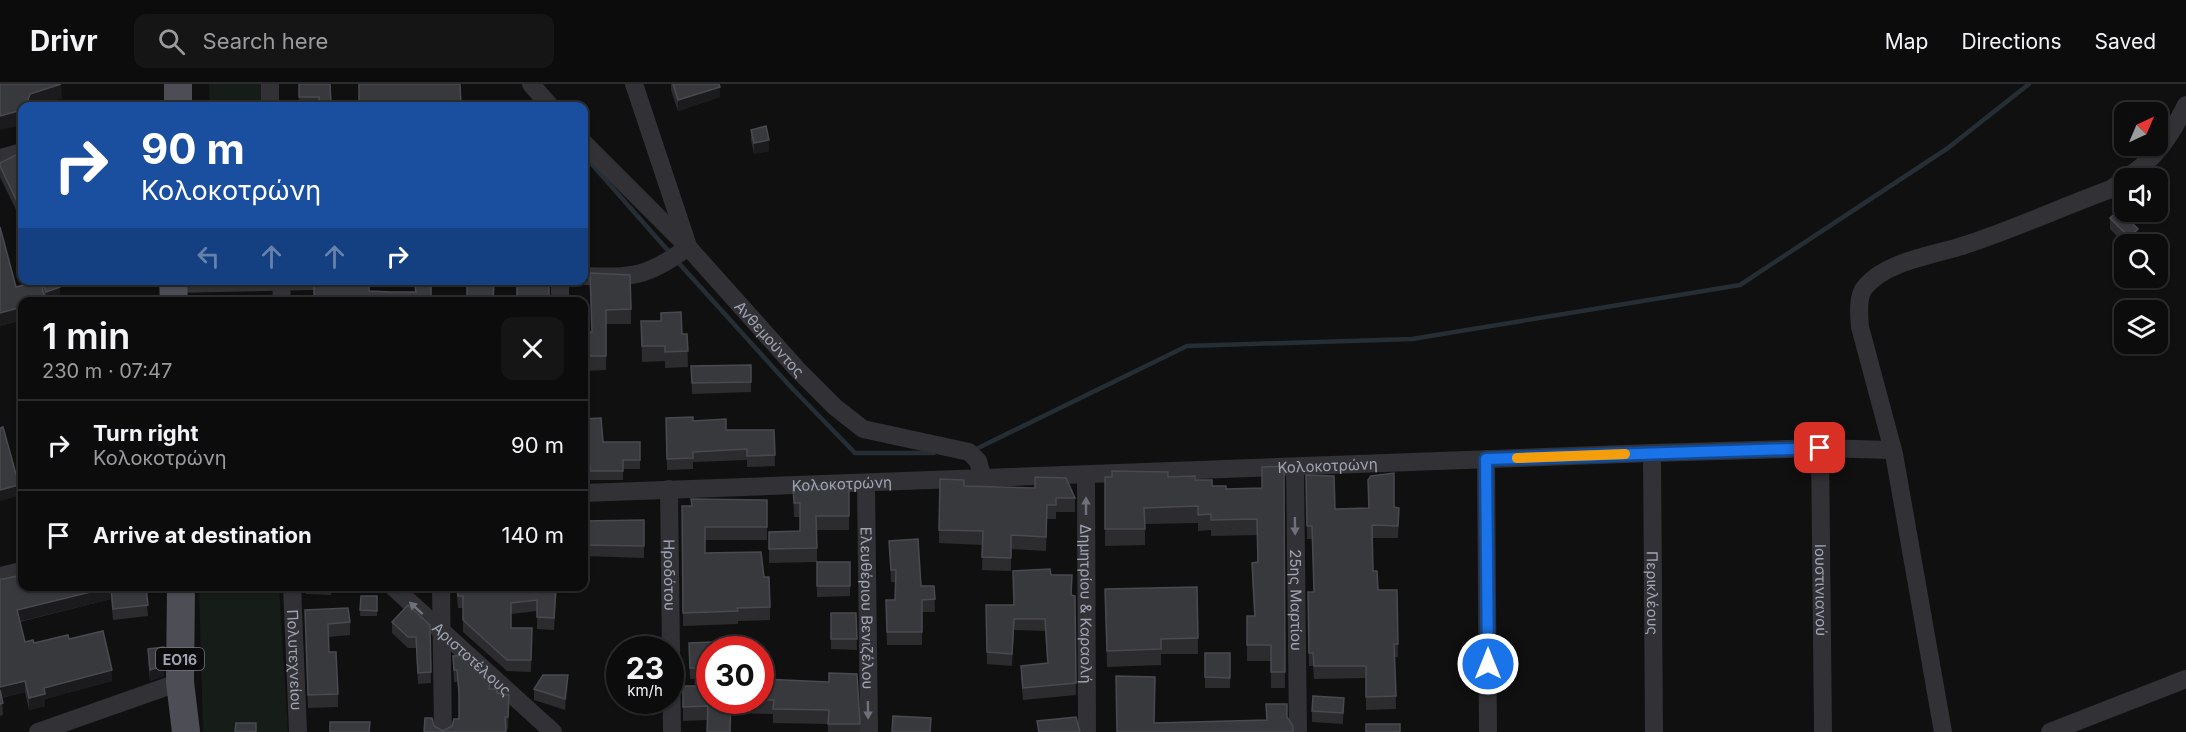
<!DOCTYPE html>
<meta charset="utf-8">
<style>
body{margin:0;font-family:Inter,sans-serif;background:#151516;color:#f1f3f6;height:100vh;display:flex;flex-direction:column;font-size:22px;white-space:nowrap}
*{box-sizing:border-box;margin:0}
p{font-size:20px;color:#9a9b9d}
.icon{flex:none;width:33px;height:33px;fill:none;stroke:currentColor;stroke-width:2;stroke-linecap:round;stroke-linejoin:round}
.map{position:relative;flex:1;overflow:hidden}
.panel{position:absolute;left:18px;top:213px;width:570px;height:294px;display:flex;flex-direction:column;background:#0c0c0d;border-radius:12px;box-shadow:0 2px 4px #0004,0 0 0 2px #2c2c2e}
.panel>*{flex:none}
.top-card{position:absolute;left:18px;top:18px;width:570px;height:183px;border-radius:12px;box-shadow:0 2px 4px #0004,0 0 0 2px #2c2c2e;background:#1a4fa0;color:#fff;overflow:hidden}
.needle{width:39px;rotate:44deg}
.controls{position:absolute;left:2114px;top:18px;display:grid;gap:12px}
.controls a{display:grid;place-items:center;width:54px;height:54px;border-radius:12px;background:#0c0c0d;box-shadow:0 2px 4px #0004,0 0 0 2px #2c2c2e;font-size:30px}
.speed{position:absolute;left:606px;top:552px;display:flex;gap:12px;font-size:30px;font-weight:700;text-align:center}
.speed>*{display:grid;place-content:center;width:78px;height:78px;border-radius:50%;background:#0c0c0d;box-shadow:0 2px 4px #0004,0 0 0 2px #2c2c2e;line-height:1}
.speed small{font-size:15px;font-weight:400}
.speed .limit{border:9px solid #d22;background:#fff;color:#111}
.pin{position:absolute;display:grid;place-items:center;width:51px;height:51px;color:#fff;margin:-26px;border-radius:12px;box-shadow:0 3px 9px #0006}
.me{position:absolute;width:66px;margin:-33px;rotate:0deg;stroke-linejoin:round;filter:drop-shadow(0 0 4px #0008)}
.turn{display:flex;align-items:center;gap:21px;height:126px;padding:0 24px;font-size:27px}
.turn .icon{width:78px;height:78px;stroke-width:2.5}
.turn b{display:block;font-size:42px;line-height:51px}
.lanes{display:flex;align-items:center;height:57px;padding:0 24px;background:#0003;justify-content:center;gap:30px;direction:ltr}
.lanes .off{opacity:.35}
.round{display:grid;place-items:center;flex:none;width:63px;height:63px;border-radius:12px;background:#151516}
.headline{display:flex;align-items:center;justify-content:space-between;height:102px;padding:0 24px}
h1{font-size:36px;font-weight:600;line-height:45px}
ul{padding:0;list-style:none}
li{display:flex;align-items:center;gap:18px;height:90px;padding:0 24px;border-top:2px solid #2c2c2e}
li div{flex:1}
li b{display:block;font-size:22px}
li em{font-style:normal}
header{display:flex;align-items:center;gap:36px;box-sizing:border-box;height:84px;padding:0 30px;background:#0c0c0d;border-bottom:2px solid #2c2c2e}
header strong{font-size:28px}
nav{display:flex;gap:33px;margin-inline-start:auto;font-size:21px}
.search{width:420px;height:54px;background:#151516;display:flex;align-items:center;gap:15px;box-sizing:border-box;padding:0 21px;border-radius:12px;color:#9a9b9d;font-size:22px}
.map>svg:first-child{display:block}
.green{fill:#161c17}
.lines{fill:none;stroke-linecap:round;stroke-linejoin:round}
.stream{stroke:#262e35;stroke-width:4.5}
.minor{stroke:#313136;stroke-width:18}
.tertiary{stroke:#313136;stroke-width:22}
.primary{stroke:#4d4e55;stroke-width:28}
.wall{fill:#2c2c2f}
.shaded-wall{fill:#1b1b1d}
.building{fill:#38393d;stroke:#484a50;stroke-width:1.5}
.oneway{fill:#6e717b}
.route-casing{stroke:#114b97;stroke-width:15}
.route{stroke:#1a73e8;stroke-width:10}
.slow{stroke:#f59e0b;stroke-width:10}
.labels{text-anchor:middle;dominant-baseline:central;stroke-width:6;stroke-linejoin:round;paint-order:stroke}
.shield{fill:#0b0b0c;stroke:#737781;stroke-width:1.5}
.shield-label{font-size:14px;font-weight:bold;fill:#a0a5b3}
.street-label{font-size:15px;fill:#a0a5b3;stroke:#0b0b0c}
</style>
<header>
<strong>Drivr</strong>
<div class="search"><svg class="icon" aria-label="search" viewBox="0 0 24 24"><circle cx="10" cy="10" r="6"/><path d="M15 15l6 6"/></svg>Search here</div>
<nav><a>Map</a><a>Directions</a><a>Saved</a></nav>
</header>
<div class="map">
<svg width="2186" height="648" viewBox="0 0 2186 648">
<rect width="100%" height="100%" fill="#101011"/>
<path class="green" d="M209 0H261L262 22H210Z
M199 503H279L288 648H203Z"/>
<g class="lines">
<path class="stream" d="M589 77 671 170
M676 176 789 301 855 369H934
M972 367 1187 262 1412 255 1740 201 1948 64 2029 0"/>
<g class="minor">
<path d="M270 0V22"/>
<path d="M531 0 550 22"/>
<path d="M634 0 688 162"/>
<path id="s1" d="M584 59 688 163 797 285 835 323 863 345 969 368 978 377 983 395"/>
<path d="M0 74 22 68"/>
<path d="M2126 94C2155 76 2172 50 2186 21"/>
<path d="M584 192C632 194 648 193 688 163"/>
<path d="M281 196 282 218"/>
<path d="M173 200 359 196"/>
<path d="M560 218V196"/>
<path id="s2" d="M1820 364 1823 648"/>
<path id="s3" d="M1652 369 1654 648"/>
<path d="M1486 375 1488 648"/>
<path id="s4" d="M1295 384 1298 648"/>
<path id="s5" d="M1086 392 1087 648"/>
<path id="s6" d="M866 400 869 648"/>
<path id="s7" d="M669 405 672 648"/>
<path id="s8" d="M584 409 1652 369 1820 364 1891 366"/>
<path id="s9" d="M292 502 298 648"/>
<path id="s10" d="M392 502 553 648"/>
<path d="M441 502 443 648"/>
<path d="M38 648 180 598"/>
<path d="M1943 648 1894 370 1860 243C1859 232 1857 212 1865 203 1886 177 1935 171 1965 161 2014 145 2062 123 2111 105L2124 96"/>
<path d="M2050 648 2186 595"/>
</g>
<path class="tertiary" d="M0 494 22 489"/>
<path class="primary" d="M178 0V22
M173 196 174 218
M181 502 180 598 186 648"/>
</g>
<path class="wall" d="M299 0 331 20 461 22H299Z
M671 0H719L720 13 678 27 671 6Z
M751 46 769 67 754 70 751 56Z
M21 76H22V138L0 93V79Z
M2110 134 2138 155 2133 160H2125L2110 145Z
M0 143 16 203 39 197 58 196 60 214 22 218V236L0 242Z
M590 189 631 225V240H606V286L584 287V248H592Z
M641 237 682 250H687L688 283 665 284V277L642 278Z
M22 280V307L19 295V281Z
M751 281V308L692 310 691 282Z
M584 289 588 323V333L584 334Z
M666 334 693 337 726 346H774L775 382 747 383V376L693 378V385L667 386Z
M584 335 603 358H640V385H623V396H590V391H584Z
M1284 382 1285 604H1271V577H1247V532H1254L1252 495V479L1257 478V451L1211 452V446L1198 447V439L1145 440V461L1105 462V393H1168L1195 396 1212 402 1226 405 1262 404Z
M1306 391 1335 425 1369 424 1368 396 1394 423 1399 436 1398 454H1372L1373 487 1378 506H1397L1398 573H1395L1396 625 1366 626V594L1314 595 1313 582H1309L1308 508H1314L1312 455H1307Z
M793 402H849V446H817V478L769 479V448L800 447V433H794Z
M964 402 1075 414V428H1056V435H1047L1046 467 1011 465V487L982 486 983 461 939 459V446Z
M767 416V456H705V469L764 493 770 523V536L738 537V540L683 542 682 422H691Z
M644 436V474L584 472V437Z
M889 457 921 502H934L935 528H922V561H887L886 516H895V498H891Z
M817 478H850V512L817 513Z
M1051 491 1072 511 1075 512 1076 611 1023 616 1021 594V582L1047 579 1045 547 1014 546 1012 582 987 580 986 521H1014Z
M0 495 22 502H151V507L146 508 148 532 113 536 111 515 20 538 25 558 34 559 69 555 112 597 45 615V622L29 626 25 608 2 614 3 631 0 632Z
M306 502H332L331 511 306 510Z
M456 502H557L554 546 537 545V527L511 530V544H532L531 588 507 587 463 548V524H458Z
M1197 503 1198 570H1161V581L1107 583 1105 505Z
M361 512H377V532H360Z
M305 526 350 538V551L328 553 329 568 338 610V623L308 624Z
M831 529H856L857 566 831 565Z
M392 538 430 541 431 599 418 600 416 564H408L392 549Z
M689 559 710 566V594L690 595Z
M164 563V592L150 597 148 575V565Z
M1205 569H1230V604H1205Z
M465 571 491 595V605H497V609L509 611 508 645H505L506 648H424L425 634H432L434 642 443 647 452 642 454 635H459V618L457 598H454L453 572Z
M760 595 860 640V648H828V640L773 639V630L731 629 708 636 683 637V602L700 609 710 616H760Z
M568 602 565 626 534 616V605Z
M1344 614 1343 640 1312 638V627Z"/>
<path class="shaded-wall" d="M61 0 62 15 37 22H26L30 10Z
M720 3V13L678 27V16Z
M22 26V41L0 46V32Z
M769 56V67L754 70V59Z
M2138 145V155L2133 160H2129V153Z
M60 203V214L48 218H44L46 217V208Z
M22 223V236L0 242V229Z
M19 401V412L0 417V406Z
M111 503V515L17 538V526Z
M164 581V592L150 597V586Z
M112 586V597L45 615V622L29 626V614L44 604Z
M568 591V602L565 626V615Z
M25 597V608L0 614V603Z"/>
<path class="building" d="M0 0H61L30 10 26 22H22V26L0 32Z
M299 0H330L331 20 359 19V0H460L461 22H319V13H299Z
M673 0H719L720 3 678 16Z
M766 42 769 56 754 59 751 46Z
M18 70 21 76H22V128L0 82V79Z
M2119 126 2138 145 2129 153 2110 134Z
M0 143 16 203 40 197 46 217 22 218V223L0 229Z
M590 189 630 191 631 225 606 226V272H584V248H592Z
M42 196H58L60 203 46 208Z
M517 196H549V218H517Z
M467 197 494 198 493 218H467Z
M369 199V207L390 208H416L415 202H431V218H314V200Z
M681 228 682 250H687L688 267 665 268V262H642L641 237H661V229Z
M22 280V293L19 281Z
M751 281V298L692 299 691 282Z
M584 289H587L588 323H584Z
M693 333V337L726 335V346H774L775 371 747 372V365L693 368V374L667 375 666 334Z
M601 334 603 358H640V376H623V387H590V382H584V335Z
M3 343 19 401 0 406V344Z
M1284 382 1285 588H1271V561H1247V532H1255L1252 479 1258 478 1257 435 1211 436V430L1198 431V422L1144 424 1145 445H1105V393H1112V387L1168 388V393L1195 392V396H1212V402H1226V405L1262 404V383Z
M1394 389V423L1399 424 1398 442 1372 441 1373 487H1377L1378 506H1397L1398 560H1394L1396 612 1366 613V582H1314L1313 569H1309L1308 508H1314L1312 442H1307L1306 391 1334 392 1335 425 1369 424 1368 396 1371 392Z
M1035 393 1066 394 1075 414H1056V421H1047L1046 453 1011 451V474L982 473 983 447 939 446 940 395 964 396V402L1035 404Z
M793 402H849V432H816L817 464 769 465V448L800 447V419H794Z
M691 415 767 416V443H705V469L761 468 764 493H769L770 523 737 524 738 527 683 529 682 422H692Z
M644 436V462L584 461V437Z
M918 455 921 502H934L935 515 922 516V548H887L886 516H895L896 486H891L889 457Z
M817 478H850V502H817Z
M1050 485 1051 491H1072L1071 511 1075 512 1076 599 1023 604 1021 582 1048 579 1045 535H1014L1012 570 987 568 986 521H1014L1013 487Z
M22 491V502H146L148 521 113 525 111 503 17 526 25 558 33 556 34 559 68 551 69 555 103 547 112 586 44 604 45 610 29 614 25 597 0 603V495H3Z
M457 502H556L554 534 537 533V516L511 519V544H532L531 576H507L463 536V512H458Z
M1197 503 1198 554 1161 555V565L1107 567 1105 505Z
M361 512H377V527L360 526Z
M408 521 430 541 431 588 418 589 416 553H408L392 538Z
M348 524 350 538 328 540 329 568H336L338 610 308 611 305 526Z
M831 529H856L857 555H831Z
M713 558 714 566H710V584H690L689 559Z
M164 563V581L150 586 148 565Z
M1205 569H1230V594L1205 593Z
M465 571 491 595 489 605H497V609L509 611 508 633H505L506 648H424L425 634H432L434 642 443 647 452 642 454 635H459V606L457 586H454L453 572Z
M829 589 857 590 860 640H828L829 626 773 625 774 616H760V595L829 598Z
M543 591H568L565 615 534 605Z
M1116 592 1155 593 1154 639 1267 636 1266 620H1287V633L1293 642V648H1117Z
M683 602H700V609H710V616H731L730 648H707L708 622 683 623Z
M0 606 3 619 0 620Z
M1313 612 1344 614 1343 629 1312 627Z
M893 632 931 634 930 648H892Z
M1076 633 1080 648H1039L1037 637Z
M330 638H370L369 648H330Z
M236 639H256V648H235Z
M1366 640H1400V648H1366Z"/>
<defs><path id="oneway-solid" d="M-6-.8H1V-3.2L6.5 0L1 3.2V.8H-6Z" transform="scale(1.5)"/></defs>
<g class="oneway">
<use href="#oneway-solid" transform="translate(1086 422) rotate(-90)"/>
<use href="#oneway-solid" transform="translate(1295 442) rotate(89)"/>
<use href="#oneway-solid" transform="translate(416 524) rotate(-138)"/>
<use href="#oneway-solid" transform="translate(868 626) rotate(89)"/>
</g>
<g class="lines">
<defs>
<path id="route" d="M1488 580 1486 375 1820 364"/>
</defs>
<use href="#route" class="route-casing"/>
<use href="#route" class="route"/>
<path class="slow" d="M1517 374 1625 370"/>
</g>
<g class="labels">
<rect class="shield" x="156" y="564" width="48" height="22" rx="4.5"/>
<g class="shield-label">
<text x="180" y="575">ΕΟ16</text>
</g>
<g class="street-label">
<text stroke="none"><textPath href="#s1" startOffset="270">Ανθεμούντος</textPath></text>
<text stroke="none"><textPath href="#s8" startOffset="744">Κολοκοτρώνη</textPath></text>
<text stroke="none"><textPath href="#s8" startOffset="258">Κολοκοτρώνη</textPath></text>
<text stroke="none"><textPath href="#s7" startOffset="86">Ηροδότου</textPath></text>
<text stroke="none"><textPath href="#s2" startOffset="142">Ιουστινιανού</textPath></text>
<text stroke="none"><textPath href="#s3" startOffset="140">Περικλέους</textPath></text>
<text stroke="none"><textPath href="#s4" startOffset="132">25ης Μαρτίου</textPath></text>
<text stroke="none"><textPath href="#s5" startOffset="128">Δημητρίου &amp; Καραολή</textPath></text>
<text stroke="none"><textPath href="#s6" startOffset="124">Ελευθέριου Βενιζέλου</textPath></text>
<text stroke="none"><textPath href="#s9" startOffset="74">Πολυτεχνείου</textPath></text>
<text stroke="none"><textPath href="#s10" startOffset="108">Αριστοτέλους</textPath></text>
</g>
</g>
</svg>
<div class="controls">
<a><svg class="needle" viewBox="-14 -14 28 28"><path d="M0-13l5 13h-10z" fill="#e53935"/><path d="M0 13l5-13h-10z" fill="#9a9b9d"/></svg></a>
<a><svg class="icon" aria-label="sound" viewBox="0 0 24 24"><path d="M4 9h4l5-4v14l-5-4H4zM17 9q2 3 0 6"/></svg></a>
<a><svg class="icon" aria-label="search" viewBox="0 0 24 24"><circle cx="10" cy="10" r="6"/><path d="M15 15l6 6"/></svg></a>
<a><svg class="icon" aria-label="layers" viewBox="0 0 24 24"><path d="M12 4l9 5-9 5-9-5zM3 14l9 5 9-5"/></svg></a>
</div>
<div class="speed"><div>23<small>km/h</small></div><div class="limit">30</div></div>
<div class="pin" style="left:1820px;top:364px;background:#d93025"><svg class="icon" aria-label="arrive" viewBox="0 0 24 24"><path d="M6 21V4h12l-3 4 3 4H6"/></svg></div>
<svg class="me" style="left:1488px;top:580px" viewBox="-20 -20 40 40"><circle r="17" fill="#1a73e8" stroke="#fff" stroke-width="3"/><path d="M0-11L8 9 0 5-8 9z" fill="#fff"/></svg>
<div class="top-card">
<div class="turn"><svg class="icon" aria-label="right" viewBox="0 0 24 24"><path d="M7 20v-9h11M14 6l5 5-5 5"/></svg><div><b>90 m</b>Κολοκοτρώνη</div></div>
<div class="lanes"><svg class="icon off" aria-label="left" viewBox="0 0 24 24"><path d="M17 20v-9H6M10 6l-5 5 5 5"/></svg><svg class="icon off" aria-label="ahead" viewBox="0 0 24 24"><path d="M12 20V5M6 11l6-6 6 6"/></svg><svg class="icon off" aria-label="ahead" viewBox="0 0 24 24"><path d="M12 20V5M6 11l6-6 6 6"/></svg><svg class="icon" aria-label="right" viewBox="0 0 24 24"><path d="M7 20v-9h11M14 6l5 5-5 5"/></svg></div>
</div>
<section class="panel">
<div class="headline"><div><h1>1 min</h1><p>230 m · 07:47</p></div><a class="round"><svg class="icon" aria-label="close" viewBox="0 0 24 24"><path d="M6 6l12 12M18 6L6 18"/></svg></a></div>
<ul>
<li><svg class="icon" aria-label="right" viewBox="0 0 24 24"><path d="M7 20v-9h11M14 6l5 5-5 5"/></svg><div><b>Turn right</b><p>Κολοκοτρώνη</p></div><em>90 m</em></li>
<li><svg class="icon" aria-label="arrive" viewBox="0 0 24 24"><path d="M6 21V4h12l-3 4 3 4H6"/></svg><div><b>Arrive at destination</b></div><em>140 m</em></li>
</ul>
</section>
</div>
